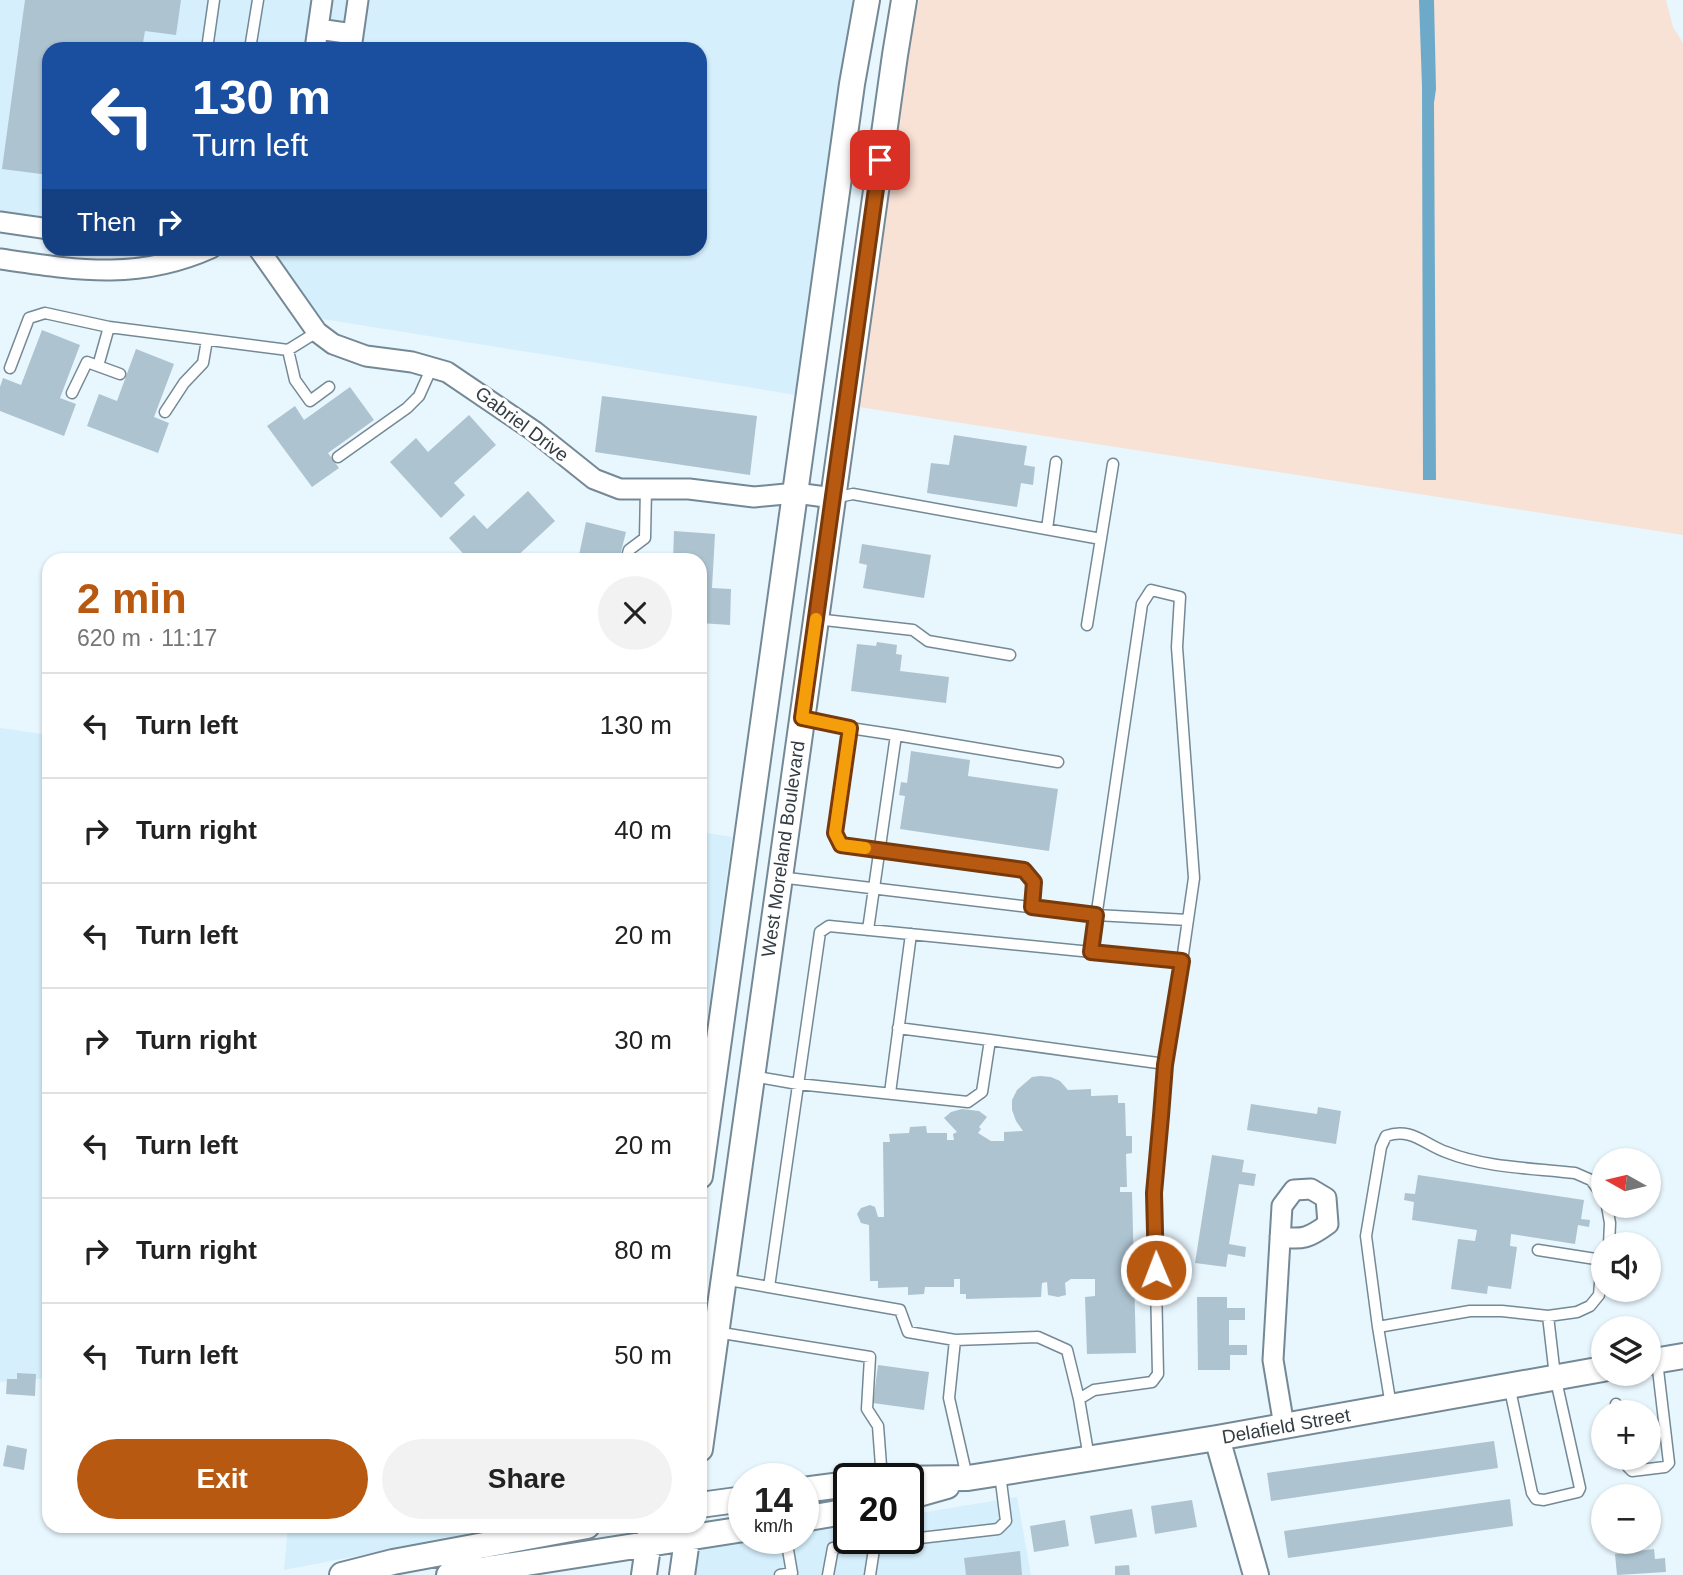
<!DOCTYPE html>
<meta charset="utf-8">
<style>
body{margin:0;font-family:Helvetica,sans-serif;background:#f2f2f2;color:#222;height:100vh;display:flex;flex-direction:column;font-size:26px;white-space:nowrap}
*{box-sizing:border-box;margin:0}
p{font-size:23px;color:#767676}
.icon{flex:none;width:38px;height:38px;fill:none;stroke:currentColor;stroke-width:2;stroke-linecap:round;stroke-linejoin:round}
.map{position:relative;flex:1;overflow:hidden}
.sheet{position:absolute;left:42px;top:553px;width:665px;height:980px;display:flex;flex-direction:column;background:#fff;border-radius:21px;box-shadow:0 2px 5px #0004}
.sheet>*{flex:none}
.guide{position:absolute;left:42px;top:42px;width:665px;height:214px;border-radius:21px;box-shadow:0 2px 5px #0004;background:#1a4fa0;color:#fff;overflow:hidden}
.needle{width:46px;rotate:278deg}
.tools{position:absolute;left:1591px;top:1148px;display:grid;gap:14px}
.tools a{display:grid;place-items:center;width:70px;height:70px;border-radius:50%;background:#fff;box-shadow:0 2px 5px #0004;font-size:35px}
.speed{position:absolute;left:728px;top:1463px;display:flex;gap:14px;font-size:35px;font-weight:700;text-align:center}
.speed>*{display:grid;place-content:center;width:91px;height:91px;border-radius:50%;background:#fff;box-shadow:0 2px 5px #0004;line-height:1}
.speed small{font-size:18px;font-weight:400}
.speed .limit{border:4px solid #111;border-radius:10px;background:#fff;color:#111}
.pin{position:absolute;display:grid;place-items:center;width:60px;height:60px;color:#fff;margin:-30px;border-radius:14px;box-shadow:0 4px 10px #0006}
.me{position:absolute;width:77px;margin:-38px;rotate:359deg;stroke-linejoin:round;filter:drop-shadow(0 0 5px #0008)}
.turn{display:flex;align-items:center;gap:24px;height:147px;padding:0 35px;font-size:32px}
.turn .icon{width:91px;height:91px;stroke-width:2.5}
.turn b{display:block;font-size:49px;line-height:60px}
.then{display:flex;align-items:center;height:66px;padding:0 35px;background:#0003;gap:14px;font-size:26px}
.round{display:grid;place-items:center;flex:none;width:74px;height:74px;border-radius:37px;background:#f2f2f2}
.summary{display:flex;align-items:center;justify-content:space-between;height:119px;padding:0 35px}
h1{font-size:42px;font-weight:700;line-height:52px;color:#b85911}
.button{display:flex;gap:14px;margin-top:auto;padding:14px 35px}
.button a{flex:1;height:80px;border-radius:42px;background:#b85911;color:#fff;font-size:28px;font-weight:700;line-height:80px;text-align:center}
.button a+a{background:#f2f2f2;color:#222}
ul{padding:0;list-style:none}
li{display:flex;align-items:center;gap:21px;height:105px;padding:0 35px;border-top:2px solid #e0e0e0}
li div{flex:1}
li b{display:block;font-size:26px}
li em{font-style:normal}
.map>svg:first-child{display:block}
.built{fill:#d5effc}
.green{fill:#f8e1d5}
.water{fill:#6daac9}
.building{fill:#adc3d0}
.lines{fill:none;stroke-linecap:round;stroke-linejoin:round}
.service-casing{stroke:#748995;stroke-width:13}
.minor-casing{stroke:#748995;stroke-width:23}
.tertiary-casing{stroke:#748995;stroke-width:28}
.service{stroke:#fff;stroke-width:10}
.minor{stroke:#fff;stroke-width:19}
.tertiary{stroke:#fff;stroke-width:24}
.route-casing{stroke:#783a0b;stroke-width:18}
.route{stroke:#b85911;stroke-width:12}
.slow{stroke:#f59e0b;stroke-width:12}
.labels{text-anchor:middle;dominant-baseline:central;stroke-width:6;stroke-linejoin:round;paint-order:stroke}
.street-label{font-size:19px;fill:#343d42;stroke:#fff}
</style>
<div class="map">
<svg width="1683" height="1575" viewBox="0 0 1683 1575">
<rect width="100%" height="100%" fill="#e8f6fe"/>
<path class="built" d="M0 0H854L840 77 796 395 316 318 268 249 700 248V49H49V219L0 211Z
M0 728 49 735V1378L0 1382Z
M700 832 732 837 700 1074Z
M1017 1497 1031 1575H689L696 1551 706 1548 764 1538H803V1532L849 1524V1538H908V1515Z
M288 1526H512L284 1570Z"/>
<path class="green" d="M919 0H1666L1673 27 1683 43V535L859 407 912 30Z"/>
<path class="water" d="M1419 0H1434L1436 89 1434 103 1436 480H1423L1422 86Z"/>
<path class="building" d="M25 0H181L176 35 145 31 142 49H49V175L2 169Z
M42 330 80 345 60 398 76 404 64 436 0 411V387L3 378 21 385Z
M136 349 174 364 154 417 169 423 158 453 87 426 99 394 117 401Z
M350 387 374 420 328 453 339 468 312 487 267 426 295 406 304 420Z
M602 396 757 416 750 475 595 452Z
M469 415 496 445 454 483 465 495 441 518 390 462 416 438 428 452Z
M954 435 1027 446 1024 465 1035 467 1033 485 1021 483 1017 507 927 493 931 463 949 465Z
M528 491 555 521 513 560H469L449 538 474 515 487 529Z
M586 522 626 532 619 560H578Z
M674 531 715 534 712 588 731 589 730 625 700 623V560H673Z
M862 544 931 555 924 598 863 588 867 565 859 563Z
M877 642 897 645 896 654 902 655 900 671 949 677 946 703 851 691 857 644 876 646Z
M911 751 970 760 968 776 1058 789 1049 851 900 829 905 796 899 795 901 782 907 783Z
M1040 1076 1051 1077 1060 1081 1068 1090 1091 1089V1096L1118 1095V1103H1125L1126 1136H1132V1153L1126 1154 1127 1187H1120V1192H1132L1136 1353 1087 1354 1085 1297 1095 1296V1279H1071L1065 1283 1066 1295 1058 1297 1048 1295 1047 1282 1042 1283 1041 1297 966 1299V1294H960V1279H954V1287H925L924 1294 908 1295V1287L878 1288V1281H870L869 1225 861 1223 857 1214 861 1208 870 1205 875 1207 878 1217H884L883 1142H890L889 1134 909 1133 910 1127 926 1126 927 1133H947V1140H954L953 1134 957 1132 944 1118 951 1112 962 1109 979 1111 987 1117 979 1127 981 1129 978 1133 991 1141H1004V1132L1023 1131 1016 1121 1012 1110V1100L1017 1090 1032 1077Z
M1251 1104 1317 1114 1318 1107 1341 1111 1336 1144 1247 1130Z
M1212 1155 1244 1160 1242 1172 1256 1174 1254 1186 1239 1184 1229 1244 1246 1247 1245 1257 1228 1254 1226 1267 1195 1263Z
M1418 1175 1584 1200 1581 1219 1590 1220 1589 1227 1578 1225 1575 1244 1511 1234 1510 1246 1517 1247 1511 1289 1488 1286 1487 1294 1451 1289 1458 1239 1475 1241 1477 1230 1412 1220 1414 1202 1404 1200 1405 1193 1415 1194Z
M1197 1297H1227V1308H1245V1320H1229V1345H1247V1355H1230V1370H1198Z
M878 1365 929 1372 924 1410 873 1403Z
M17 1373 36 1374 35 1396 6 1394 7 1379H17Z
M1494 1441 1498 1468 1271 1501 1267 1473Z
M7 1445 27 1449 24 1470 3 1466Z
M1510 1499 1513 1526 1288 1558 1284 1531Z
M1192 1500 1197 1527 1155 1534 1151 1506Z
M1132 1509 1137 1537 1095 1544 1090 1516Z
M1065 1520 1069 1546 1034 1552 1030 1526Z
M1654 1549 1655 1559 1665 1558 1666 1572 1617 1575 1615 1554Z
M1020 1551 1022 1575H966L964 1558Z
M1129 1565 1130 1575H1115V1566Z"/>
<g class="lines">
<defs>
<path id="service" d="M207 49 214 0
M250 49 258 0
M288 350 295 380 310 401 329 387
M98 366 109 327
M10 368 29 318 45 313 109 327 288 350 317 332
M72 393 87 362 120 374
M165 412 184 383 203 363 207 340
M338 457 407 408 419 396 432 367
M833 498 853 494 1101 539
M1047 529 1056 462
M626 560 629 550 645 538 646 489
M816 619 913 630 928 641 1010 655
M1087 625 1113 464
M802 718 850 728 835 833 841 845 1024 870 1034 882 1032 907
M850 728 896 735 868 930
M896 735 1058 762
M779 877 1096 915 1188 920
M898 1028 990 1040
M752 1076 798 1084 968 1102 982 1092 990 1040 1165 1064
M890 1093 911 934
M1607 1206 1610 1223 1609 1244
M1538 1250 1602 1260 1599 1295 1590 1306 1577 1312 1548 1316 1502 1311H1470L1378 1327 1366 1236 1381 1147 1386 1136C1411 1127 1424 1144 1446 1152 1486 1168 1532 1168 1575 1173L1591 1180 1603 1196
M723 1279 900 1310 908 1332 955 1340 949 1398 967 1477
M769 1287 820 932 829 926 1182 961 1194 878 1177 647 1180 597 1151 590 1142 604 1091 952
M1378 1327 1391 1406
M716 1332 870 1357 867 1409 878 1426 882 1479
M955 1340 1038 1337 1067 1350 1079 1399 1089 1458
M1509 1385 1532 1493 1536 1499 1544 1500 1578 1492 1580 1488 1555 1376 1548 1316
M1079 1399 1094 1390 1152 1382 1158 1374 1154 1193 1165 1064 1182 961
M1616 1404 1617 1412
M1626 1458 1628 1467 1632 1471 1665 1467 1669 1463 1657 1361
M780 1575 792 1573 786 1538
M828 1575 833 1548 998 1529 1006 1521 1000 1474
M870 1575 875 1543 874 1539"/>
<path id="minor" d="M318 29 353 34
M315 49 322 0
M351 49 358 0
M0 222 49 229
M258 248 317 332 333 344 366 356 412 362 447 372 534 431 594 479 620 489H689L754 497 796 493 833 498
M0 259C76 270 138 281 211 248
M1280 1237C1303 1240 1309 1238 1328 1224L1326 1198 1311 1189 1294 1190 1282 1206 1273 1360 1284 1426"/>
<path id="tertiary" d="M700 1176 852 84 867 0
M1648 1362 1683 1356
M1217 1438 1256 1575
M700 1449 895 55 904 0
M890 1479 968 1478 1000 1473 1217 1438 1603 1369
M803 1490 849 1484
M908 1497 947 1486
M700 1505 744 1499
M803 1519 849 1511
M342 1575 393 1562 587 1526
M449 1575 744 1529
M644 1575 651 1526
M682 1575 689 1526"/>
</defs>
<use href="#service" class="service-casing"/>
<use href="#minor" class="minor-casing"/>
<use href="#tertiary" class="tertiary-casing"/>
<use href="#service" class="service"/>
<use href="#minor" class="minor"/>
<use href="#tertiary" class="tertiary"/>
</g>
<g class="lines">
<defs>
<path id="route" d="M880 160 802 718 850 728 835 833 841 845 1024 870 1034 882 1032 907 1096 915 1091 952 1182 961 1165 1065 1161 1116 1154 1193 1156 1270"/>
</defs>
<use href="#route" class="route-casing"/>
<use href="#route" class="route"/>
<path class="slow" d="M816 619 802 718 850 728 835 833 841 845 865 848"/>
</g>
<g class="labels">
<g class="street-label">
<text transform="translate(522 424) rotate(37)">Gabriel Drive</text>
<text transform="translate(783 849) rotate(-82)">West Moreland Boulevard</text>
<text transform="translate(1286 1426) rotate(-10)">Delafield Street</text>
</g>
</g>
</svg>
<div class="tools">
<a><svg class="needle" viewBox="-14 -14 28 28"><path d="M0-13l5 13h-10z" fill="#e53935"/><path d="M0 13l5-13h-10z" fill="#767676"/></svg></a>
<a><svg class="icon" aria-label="sound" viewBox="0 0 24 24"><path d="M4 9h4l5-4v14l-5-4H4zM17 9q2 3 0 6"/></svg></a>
<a><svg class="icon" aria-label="layers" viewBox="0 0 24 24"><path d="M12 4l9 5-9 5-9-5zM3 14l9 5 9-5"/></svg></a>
<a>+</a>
<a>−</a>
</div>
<div class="speed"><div>14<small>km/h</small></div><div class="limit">20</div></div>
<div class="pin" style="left:880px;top:160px;background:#d93025"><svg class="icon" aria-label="arrive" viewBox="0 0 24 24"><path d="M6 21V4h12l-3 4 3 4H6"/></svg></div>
<svg class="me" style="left:1156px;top:1270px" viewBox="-20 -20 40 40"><circle r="17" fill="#b85911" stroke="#fff" stroke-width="3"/><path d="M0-11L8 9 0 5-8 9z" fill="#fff"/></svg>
<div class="guide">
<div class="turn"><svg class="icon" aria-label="left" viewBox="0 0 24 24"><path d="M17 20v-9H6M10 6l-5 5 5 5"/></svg><div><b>130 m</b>Turn left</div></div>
<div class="then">Then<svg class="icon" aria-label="right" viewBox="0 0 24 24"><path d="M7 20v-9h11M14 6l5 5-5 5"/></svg></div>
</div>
<section class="sheet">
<div class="summary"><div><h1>2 min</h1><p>620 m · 11:17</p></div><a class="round"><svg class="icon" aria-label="close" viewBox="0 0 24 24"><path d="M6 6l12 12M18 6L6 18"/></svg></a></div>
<ul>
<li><svg class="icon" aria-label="left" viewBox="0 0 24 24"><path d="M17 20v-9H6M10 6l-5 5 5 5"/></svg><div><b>Turn left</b></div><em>130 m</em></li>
<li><svg class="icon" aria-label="right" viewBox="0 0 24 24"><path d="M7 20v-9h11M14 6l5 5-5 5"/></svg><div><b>Turn right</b></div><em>40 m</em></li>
<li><svg class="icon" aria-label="left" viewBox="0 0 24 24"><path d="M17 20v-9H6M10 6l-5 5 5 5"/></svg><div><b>Turn left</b></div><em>20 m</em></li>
<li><svg class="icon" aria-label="right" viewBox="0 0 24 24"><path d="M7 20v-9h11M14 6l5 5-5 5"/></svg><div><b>Turn right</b></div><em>30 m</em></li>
<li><svg class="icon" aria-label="left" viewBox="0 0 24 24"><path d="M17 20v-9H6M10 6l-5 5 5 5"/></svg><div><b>Turn left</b></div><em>20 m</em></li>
<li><svg class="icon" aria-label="right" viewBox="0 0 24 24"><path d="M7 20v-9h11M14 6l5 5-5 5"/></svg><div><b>Turn right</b></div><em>80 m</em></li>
<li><svg class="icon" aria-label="left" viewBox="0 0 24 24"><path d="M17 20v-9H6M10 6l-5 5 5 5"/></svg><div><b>Turn left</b></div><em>50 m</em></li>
</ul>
<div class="button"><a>Exit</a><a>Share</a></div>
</section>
</div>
